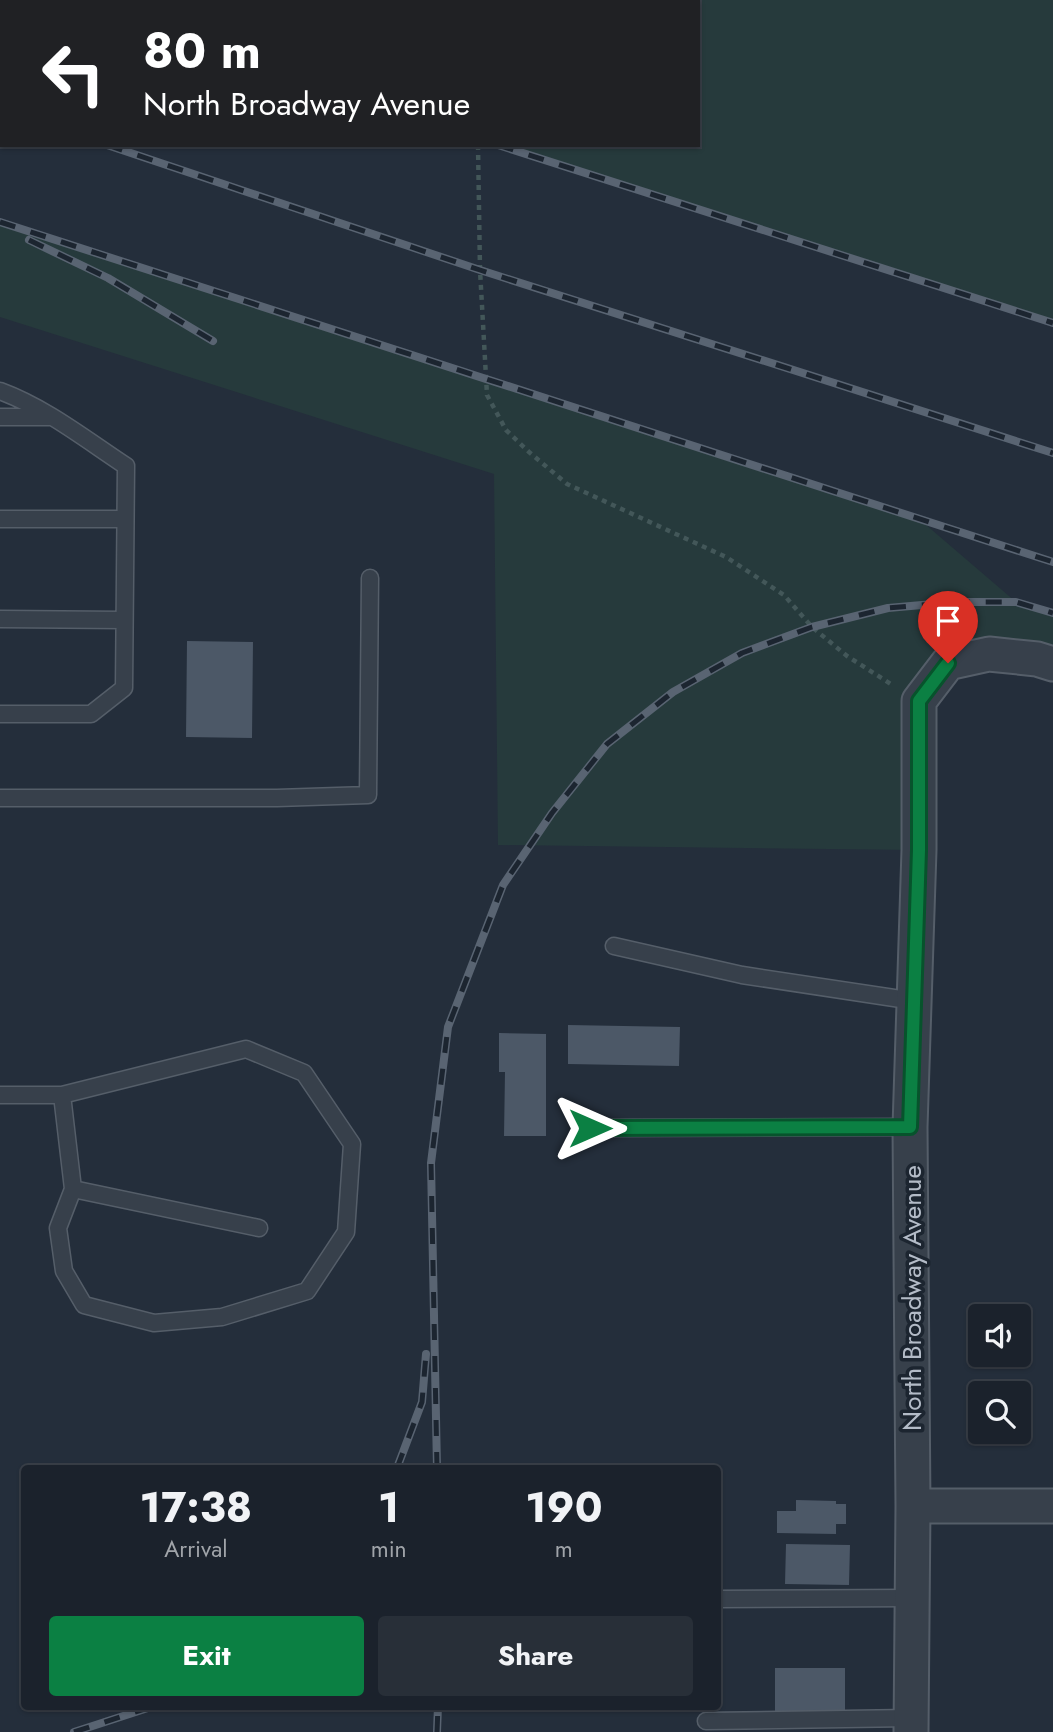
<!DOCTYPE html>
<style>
body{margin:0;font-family:Jost,sans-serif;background:#282f38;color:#f1f3f6;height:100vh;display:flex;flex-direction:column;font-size:26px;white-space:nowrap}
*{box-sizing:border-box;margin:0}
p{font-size:23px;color:#a0a4a9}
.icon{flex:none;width:38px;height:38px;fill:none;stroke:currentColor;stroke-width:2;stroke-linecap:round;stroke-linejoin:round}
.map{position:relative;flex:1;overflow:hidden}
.drawer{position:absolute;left:21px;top:1465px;width:700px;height:245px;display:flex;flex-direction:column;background:#1b222c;border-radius:7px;box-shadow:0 2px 5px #0004,0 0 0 2px #393f48}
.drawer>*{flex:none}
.banner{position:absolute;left:0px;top:0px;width:700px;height:147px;box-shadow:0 2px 5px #0004,0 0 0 2px #393f48;background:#202124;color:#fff;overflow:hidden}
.fabs{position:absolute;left:968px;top:1304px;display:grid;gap:14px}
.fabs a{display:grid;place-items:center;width:63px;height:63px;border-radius:7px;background:#1b222c;box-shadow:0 2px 5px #0004,0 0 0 2px #393f48;font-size:35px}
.pin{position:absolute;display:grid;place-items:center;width:60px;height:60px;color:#fff;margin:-72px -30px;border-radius:50% 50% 50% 0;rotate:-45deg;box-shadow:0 0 7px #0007}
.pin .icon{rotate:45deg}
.me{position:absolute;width:77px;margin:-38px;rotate:90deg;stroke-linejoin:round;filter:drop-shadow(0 0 5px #0008)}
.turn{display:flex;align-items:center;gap:24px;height:147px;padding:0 28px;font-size:32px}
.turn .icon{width:91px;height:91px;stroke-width:2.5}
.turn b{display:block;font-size:49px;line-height:60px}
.eta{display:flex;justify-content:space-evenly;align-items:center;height:119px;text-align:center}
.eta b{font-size:42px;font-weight:700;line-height:49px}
.button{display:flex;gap:14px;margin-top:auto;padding:14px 28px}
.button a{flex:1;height:80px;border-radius:7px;background:#0b8043;color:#fff;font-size:28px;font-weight:700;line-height:80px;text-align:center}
.button a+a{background:#282f38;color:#f1f3f6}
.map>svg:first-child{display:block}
.green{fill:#263a3c}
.building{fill:#4c5867}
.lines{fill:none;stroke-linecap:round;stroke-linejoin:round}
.service-casing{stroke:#555e69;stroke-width:19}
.minor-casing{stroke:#555e69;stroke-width:37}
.path{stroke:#435759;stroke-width:4.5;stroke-dasharray:5 5;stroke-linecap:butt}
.service{stroke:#37404b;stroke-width:16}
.minor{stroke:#37404b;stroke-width:33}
.rail-casing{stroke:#596472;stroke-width:8}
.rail{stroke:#1c2530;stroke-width:5;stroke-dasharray:16;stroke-linecap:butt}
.route-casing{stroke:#07532c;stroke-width:18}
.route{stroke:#0b8043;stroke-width:12}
.labels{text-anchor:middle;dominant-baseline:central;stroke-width:7;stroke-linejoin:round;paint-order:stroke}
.street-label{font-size:26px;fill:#b3bbc7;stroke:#1c2530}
</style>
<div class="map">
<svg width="1053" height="1732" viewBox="0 0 1053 1732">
<rect width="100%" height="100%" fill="#242e3b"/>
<path class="green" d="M50 0H1053V321L503 145H698V2Z
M0 222 918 518 1016 602 1053 613V664L989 654 919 701V850L498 845 494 474 0 317Z"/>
<path class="building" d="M187 641 253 642 252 738 186 737Z
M568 1025 680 1027 679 1066 568 1064Z
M499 1033 546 1034V1136H504L505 1072H499Z
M796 1500 836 1501V1504H846V1524H836V1534L777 1533V1511H796Z
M786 1544 850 1545 849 1585 785 1584Z
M775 1668H845V1711H775Z"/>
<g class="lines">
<defs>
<path id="service" d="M0 391C46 408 85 439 126 466L124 688 91 714H0
M0 417H50
M0 519H125
M0 619 124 620
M0 798H277L368 795 370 578
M614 946 742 975 914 1001
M0 1095H62L246 1049 304 1073 352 1144 346 1232 307 1291 222 1317 154 1323 84 1305 64 1271 58 1228 73 1189 62 1095
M590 1128 910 1127
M73 1189 259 1228
M718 1599 911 1598
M706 1721 911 1718"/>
<path id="minor" d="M913 1506H1053
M911 1732 913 1506 910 1127 919 850V701L948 663 989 654 1037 659 1053 664"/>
</defs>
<use href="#service" class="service-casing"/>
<use href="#minor" class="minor-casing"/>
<path class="path" d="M480 0V2
M478 145 480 270 487 395 506 430 529 452 567 484 726 557 784 595 812 627 847 656 894 686"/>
<use href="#service" class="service"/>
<use href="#minor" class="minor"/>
<defs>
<path id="rail" d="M48 0 53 2
M0 110H2
M107 145 480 270 1053 453
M498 145 1053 323
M0 222 1053 562
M29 240 108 278 213 341
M397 1468 422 1402 426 1354
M437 1468 431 1163 448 1027 503 885 552 813 607 744 673 692 742 653 812 627 888 608 956 602H1016L1053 613
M74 1732 154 1706
M437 1732 438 1706"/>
</defs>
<use href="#rail" class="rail-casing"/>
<use href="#rail" class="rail"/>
</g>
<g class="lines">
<defs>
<path id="route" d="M590 1128 910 1127 919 850V701L948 663"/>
</defs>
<use href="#route" class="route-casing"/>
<use href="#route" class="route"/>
</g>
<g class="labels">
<g class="street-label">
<text transform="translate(912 1298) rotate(-90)">North Broadway Avenue</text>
</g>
</g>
</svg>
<div class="fabs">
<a><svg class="icon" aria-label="sound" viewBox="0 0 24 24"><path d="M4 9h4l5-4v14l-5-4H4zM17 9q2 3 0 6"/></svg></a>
<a><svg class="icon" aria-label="search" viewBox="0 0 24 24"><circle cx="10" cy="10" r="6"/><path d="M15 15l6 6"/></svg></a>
</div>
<div class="pin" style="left:948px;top:663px;background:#d93025"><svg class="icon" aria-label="arrive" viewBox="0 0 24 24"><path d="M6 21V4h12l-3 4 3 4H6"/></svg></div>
<svg class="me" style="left:590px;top:1128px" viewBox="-20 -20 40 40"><path d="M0-17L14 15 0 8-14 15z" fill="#0b8043" stroke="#fff" stroke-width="4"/></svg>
<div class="banner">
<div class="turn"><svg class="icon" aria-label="left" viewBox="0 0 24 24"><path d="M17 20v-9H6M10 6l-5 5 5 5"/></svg><div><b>80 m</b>North Broadway Avenue</div></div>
</div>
<section class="drawer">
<div class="eta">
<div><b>17:38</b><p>Arrival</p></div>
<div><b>1</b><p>min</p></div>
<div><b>190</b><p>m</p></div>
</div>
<div class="button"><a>Exit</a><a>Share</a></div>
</section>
</div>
